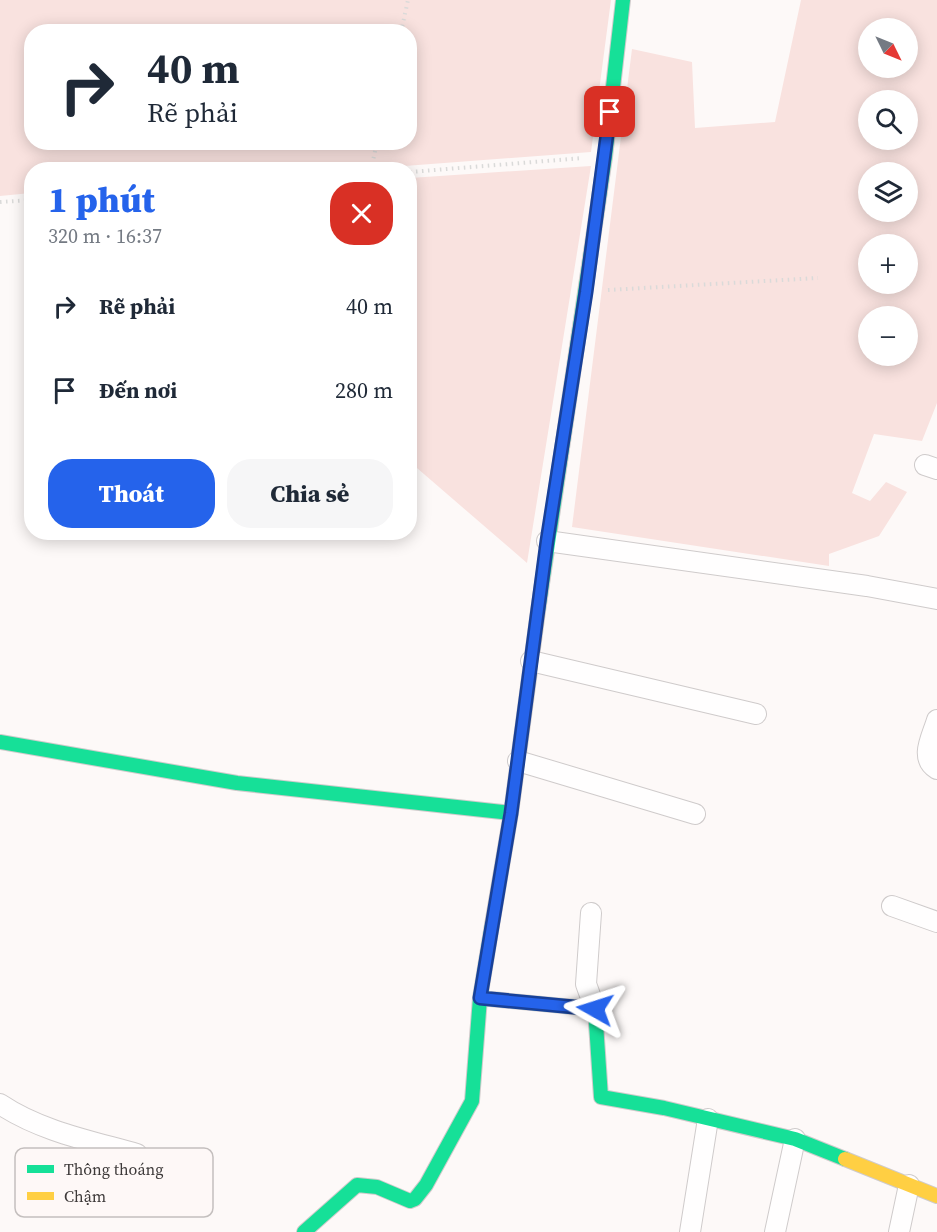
<!DOCTYPE html>
<html lang="vi">
<meta charset="utf-8">
<style>
body{margin:0;font-family:"Source Serif 4",serif;background:#f6f6f7;color:#1f2937;height:100vh;display:flex;flex-direction:column;font-size:22px;white-space:nowrap}
*{box-sizing:border-box;margin:0}
p{font-size:20px;color:#747a83}
.icon{flex:none;width:33px;height:33px;fill:none;stroke:currentColor;stroke-width:2;stroke-linecap:round;stroke-linejoin:round}
.map{position:relative;flex:1;overflow:hidden}
.panel{position:absolute;left:24px;top:162px;width:393px;height:378px;display:flex;flex-direction:column;background:#fff;border-radius:24px;box-shadow:0 3px 15px #0003}
.panel>*{flex:none}
.top-card{position:absolute;left:24px;top:24px;width:393px;height:126px;border-radius:24px;box-shadow:0 3px 15px #0003;background:#fff;color:#1f2937;overflow:hidden}
.needle{width:39px;rotate:133deg}
.controls{position:absolute;left:858px;top:18px;display:grid;gap:12px}
.controls a{display:grid;place-items:center;width:60px;height:60px;border-radius:50%;background:#fff;box-shadow:0 3px 15px #0003;font-size:30px}
.pin{position:absolute;display:grid;place-items:center;width:51px;height:51px;color:#fff;margin:-26px;border-radius:12px;box-shadow:0 3px 9px #0006}
.me{position:absolute;width:66px;margin:-33px;rotate:276deg;stroke-linejoin:round;filter:drop-shadow(0 0 4px #0008)}
.turn{display:flex;align-items:center;gap:21px;height:126px;padding:0 24px;font-size:27px}
.turn .icon{width:78px;height:78px;stroke-width:2.5}
.turn b{display:block;font-size:42px;line-height:51px}
.round{display:grid;place-items:center;flex:none;width:63px;height:63px;border-radius:24px;background:#f6f6f7}
.overview{display:flex;align-items:center;justify-content:space-between;height:102px;padding:0 24px}
h1{font-size:36px;font-weight:800;line-height:45px;color:#2563eb}
.primary-button{display:flex;gap:12px;margin-top:auto;padding:12px 24px}
.primary-button a{flex:1;height:69px;border-radius:24px;background:#2563eb;color:#fff;font-size:24px;font-weight:800;line-height:69px;text-align:center}
.primary-button a+a{background:#f6f6f7;color:#1f2937}
ul{padding:0;list-style:none}
li{display:flex;align-items:center;gap:18px;height:84px;padding:0 24px}
li div{flex:1}
li b{display:block;font-size:22px}
li em{font-style:normal}
.map>svg:first-child{display:block}
.green{fill:#f9e2df;fill-rule:evenodd}
.lines{fill:none;stroke-linecap:round;stroke-linejoin:round}
.street-casing{stroke:#cfcbcb;stroke-width:22}
.fast-casing{stroke:#cfcbcb;stroke-width:16}
.slow-casing{stroke:#cfcbcb;stroke-width:16}
.path{stroke:#dadad9;stroke-width:4;stroke-dasharray:1.5 4.5;stroke-linecap:butt}
.street{stroke:#fffefe;stroke-width:20}
.fast{stroke:#16e098;stroke-width:14}
.slow{stroke:#ffcf43;stroke-width:14}
.route-casing{stroke:#184099;stroke-width:15}
.route{stroke:#2563eb;stroke-width:10}
.key{fill:#fef8f7;stroke:#c4bfbe;stroke-width:1.5}
.key-label{font-size:16px;fill:#3d3939}
</style>
<div class="map">
<svg width="937" height="1232" viewBox="0 0 937 1232">
<rect width="100%" height="100%" fill="#fdf9f8"/>
<path class="green" d="M0 0H611L591 152 352 170H32L31 193 0 196ZM32 32H410V142H32Z
M801 0H937V403L922 441 874 434 852 493 870 501 886 482 907 492 879 536 829 554V566L572 527 632 49 692 62 695 128 775 122ZM868 28H908V68H868ZM868 100H908V140H868ZM868 172H908V212H868ZM868 244H908V284H868ZM868 316H908V356H868Z
M591 166 527 563 410 462V178Z"/>
<g class="lines">
<defs>
<path id="street" d="M925 465 937 469
M547 541 867 586 937 599
M531 661 756 714
M937 720C932 737 919 758 937 769
M518 761 695 814
M892 906 937 922
M591 913 586 984 595 1009
M0 1104C40 1131 91 1141 137 1154
M690 1232 708 1119
M775 1232 795 1139
M899 1232 909 1185"/>
<path id="fast" d="M538 611 605 157 623 0
M0 742 237 783 511 813
M480 998 595 1009 601 1097 664 1108 795 1139 845 1159
M304 1232 357 1185 377 1187 410 1201 415 1199 426 1185 472 1101 480 998 492 925"/>
<path id="slow" d="M492 925 511 813 538 611
M845 1159 937 1196"/>
</defs>
<use href="#street" class="street-casing"/>
<use href="#fast" class="fast-casing"/>
<use href="#slow" class="slow-casing"/>
<path class="path" d="M401 32 408 0
M371 170 377 142
M410 172 583 158
M0 202 32 200
M608 290 818 278"/>
<use href="#street" class="street"/>
<use href="#fast" class="fast"/>
<use href="#slow" class="slow"/>
</g>
<g class="lines">
<defs>
<path id="route" d="M595 1009 480 998 511 813 547 541 586 292 610 112"/>
</defs>
<use href="#route" class="route-casing"/>
<use href="#route" class="route"/>
</g>
<rect x="15" y="1148" width="198" height="69" rx="9" class="key"/>
<rect x="27" y="1165" width="27" height="8" fill="#16e098"/>
<rect x="27" y="1192" width="27" height="8" fill="#ffcf43"/>
<g class="key-label">
<text x="64" y="1175">Thông thoáng</text>
<text x="64" y="1202">Chậm</text>
</g>
</svg>
<div class="controls">
<a><svg class="needle" viewBox="-14 -14 28 28"><path d="M0-13l5 13h-10z" fill="#e53935"/><path d="M0 13l5-13h-10z" fill="#747a83"/></svg></a>
<a><svg class="icon" aria-label="search" viewBox="0 0 24 24"><circle cx="10" cy="10" r="6"/><path d="M15 15l6 6"/></svg></a>
<a><svg class="icon" aria-label="layers" viewBox="0 0 24 24"><path d="M12 4l9 5-9 5-9-5zM3 14l9 5 9-5"/></svg></a>
<a>+</a>
<a>−</a>
</div>
<div class="pin" style="left:610px;top:112px;background:#d93025"><svg class="icon" aria-label="arrive" viewBox="0 0 24 24"><path d="M6 21V4h12l-3 4 3 4H6"/></svg></div>
<svg class="me" style="left:595px;top:1009px" viewBox="-20 -20 40 40"><path d="M0-17L14 15 0 8-14 15z" fill="#2563eb" stroke="#fff" stroke-width="4"/></svg>
<div class="top-card">
<div class="turn"><svg class="icon" aria-label="right" viewBox="0 0 24 24"><path d="M7 20v-9h11M14 6l5 5-5 5"/></svg><div><b>40 m</b>Rẽ phải</div></div>
</div>
<section class="panel">
<div class="overview"><div><h1>1 phút</h1><p>320 m · 16:37</p></div><a class="round" style="background:#d93025;color:#fff"><svg class="icon" aria-label="close" viewBox="0 0 24 24"><path d="M6 6l12 12M18 6L6 18"/></svg></a></div>
<ul>
<li><svg class="icon" aria-label="right" viewBox="0 0 24 24"><path d="M7 20v-9h11M14 6l5 5-5 5"/></svg><div><b>Rẽ phải</b></div><em>40 m</em></li>
<li><svg class="icon" aria-label="arrive" viewBox="0 0 24 24"><path d="M6 21V4h12l-3 4 3 4H6"/></svg><div><b>Đến nơi</b></div><em>280 m</em></li>
</ul>
<div class="primary-button"><a>Thoát</a><a>Chia sẻ</a></div>
</section>
</div>
